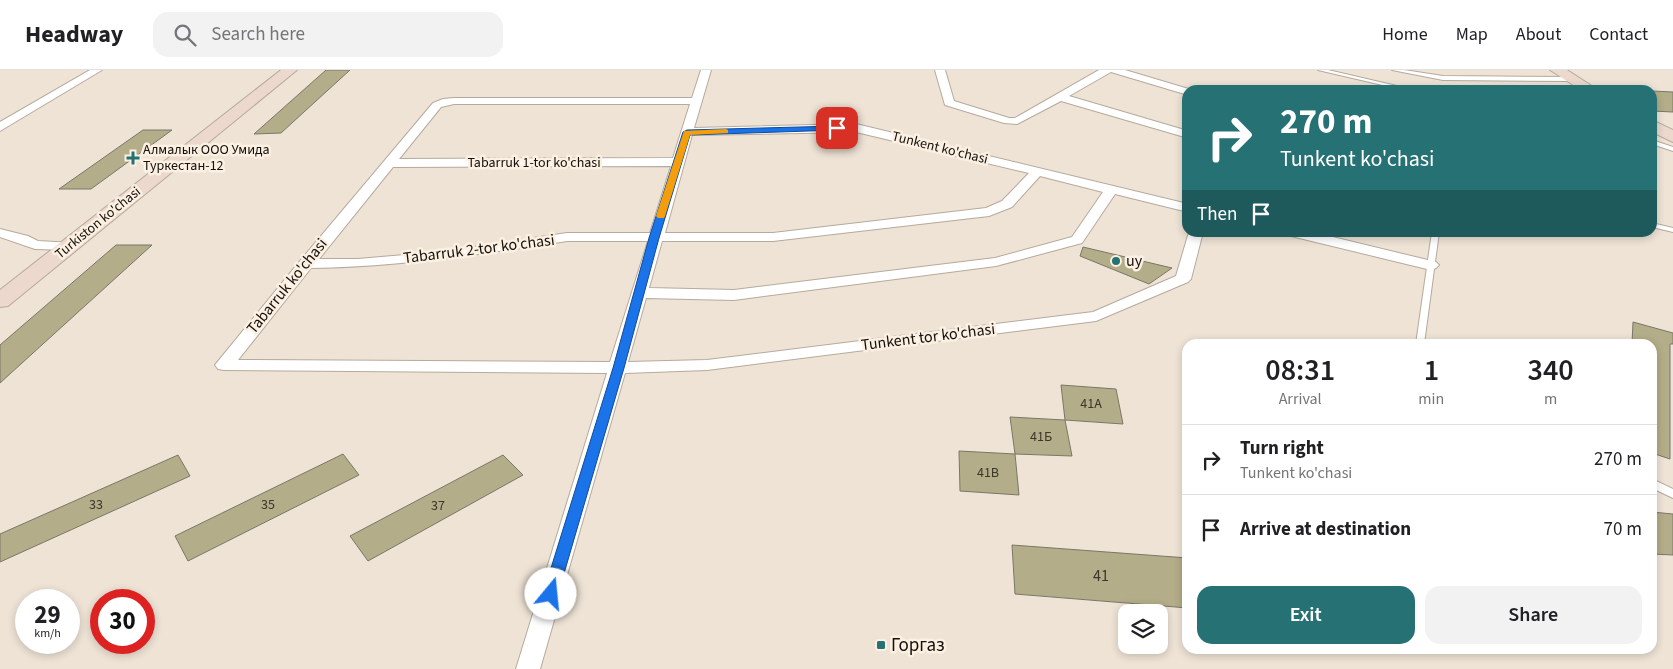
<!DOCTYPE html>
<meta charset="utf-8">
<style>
body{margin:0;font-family:"Source Sans 3",sans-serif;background:#f2f2f2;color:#202124;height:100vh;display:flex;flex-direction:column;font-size:19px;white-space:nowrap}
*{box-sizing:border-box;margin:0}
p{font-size:16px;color:#757577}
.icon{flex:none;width:28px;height:28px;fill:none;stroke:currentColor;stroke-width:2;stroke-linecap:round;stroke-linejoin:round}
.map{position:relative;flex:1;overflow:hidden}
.side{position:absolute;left:1182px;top:269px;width:475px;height:315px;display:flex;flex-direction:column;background:#fff;border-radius:15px;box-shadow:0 2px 8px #0003}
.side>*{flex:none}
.top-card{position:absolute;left:1182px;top:15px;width:475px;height:152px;border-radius:15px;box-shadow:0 2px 8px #0003;background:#267173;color:#fff;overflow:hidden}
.tools{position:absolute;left:1118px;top:534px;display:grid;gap:10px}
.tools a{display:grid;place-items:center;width:50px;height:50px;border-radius:10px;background:#fff;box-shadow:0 2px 8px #0003;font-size:25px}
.speed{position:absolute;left:15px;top:519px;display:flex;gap:10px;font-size:25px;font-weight:700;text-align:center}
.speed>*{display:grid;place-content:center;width:65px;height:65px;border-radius:50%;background:#fff;box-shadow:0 2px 8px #0003;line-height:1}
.speed small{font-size:12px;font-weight:400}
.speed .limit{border:8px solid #d22;background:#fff;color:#111}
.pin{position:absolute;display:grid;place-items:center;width:42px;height:42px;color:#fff;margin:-21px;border-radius:10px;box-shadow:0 2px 8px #0006}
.me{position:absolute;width:55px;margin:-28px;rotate:17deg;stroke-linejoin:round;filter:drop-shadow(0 0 4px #0008)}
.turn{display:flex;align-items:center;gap:18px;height:105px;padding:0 15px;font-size:22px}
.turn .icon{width:65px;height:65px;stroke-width:2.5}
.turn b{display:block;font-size:35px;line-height:42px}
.then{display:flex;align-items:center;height:48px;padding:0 15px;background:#0003;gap:10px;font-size:19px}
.eta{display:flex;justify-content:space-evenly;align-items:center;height:85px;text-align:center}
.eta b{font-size:30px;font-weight:600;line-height:35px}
.action{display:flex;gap:10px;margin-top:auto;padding:10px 15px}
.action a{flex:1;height:58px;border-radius:15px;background:#267173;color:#fff;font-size:20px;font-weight:600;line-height:58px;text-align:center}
.action a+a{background:#f2f2f2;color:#202124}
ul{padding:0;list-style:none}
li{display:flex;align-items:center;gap:15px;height:70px;padding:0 15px;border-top:1px solid #e0e0e0}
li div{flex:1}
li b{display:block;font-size:19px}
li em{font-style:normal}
header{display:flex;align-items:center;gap:30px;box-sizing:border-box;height:70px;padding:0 25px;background:#fff;border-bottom:1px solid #e0e0e0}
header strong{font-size:24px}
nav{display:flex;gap:28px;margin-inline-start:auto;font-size:18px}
.search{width:350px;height:45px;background:#f2f2f2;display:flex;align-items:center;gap:12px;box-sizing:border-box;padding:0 18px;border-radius:15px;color:#757577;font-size:19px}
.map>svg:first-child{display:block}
.building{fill:#b4ad89;stroke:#7a7768}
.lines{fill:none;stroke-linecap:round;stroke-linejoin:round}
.lane-casing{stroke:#b5aa9d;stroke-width:2}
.street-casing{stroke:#b5aa9d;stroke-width:2}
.secondary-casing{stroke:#b5aa9d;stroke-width:2}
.lane{fill:#fff;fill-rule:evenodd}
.street{fill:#fff;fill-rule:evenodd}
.secondary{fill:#ecd8cd;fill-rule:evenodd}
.route{fill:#1a73e8;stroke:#114b97}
.slow{fill:#f59e0b}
.poi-dot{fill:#267173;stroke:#fcf0e2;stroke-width:2}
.labels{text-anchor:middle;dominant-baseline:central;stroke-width:5;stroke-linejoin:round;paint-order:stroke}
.far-street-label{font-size:14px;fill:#14100c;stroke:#fcf0e2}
.far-poi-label{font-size:14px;fill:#14100c;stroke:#fcf0e2;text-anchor:start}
.number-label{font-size:14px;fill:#3c372b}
.street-label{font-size:16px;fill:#14100c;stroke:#fcf0e2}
.poi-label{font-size:16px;fill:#14100c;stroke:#fcf0e2;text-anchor:start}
.near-number-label{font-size:16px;fill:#3c372b}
.near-poi-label{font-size:19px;fill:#14100c;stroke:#fcf0e2;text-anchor:start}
</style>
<header>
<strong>Headway</strong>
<div class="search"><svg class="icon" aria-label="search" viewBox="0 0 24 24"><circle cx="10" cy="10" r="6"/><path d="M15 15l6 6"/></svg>Search here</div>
<nav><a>Home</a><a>Map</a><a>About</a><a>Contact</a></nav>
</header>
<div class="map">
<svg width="1673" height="599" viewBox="0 0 1673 599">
<rect width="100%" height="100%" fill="#eee3d5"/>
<path class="building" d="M326 0H350L281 63 254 64Z
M1652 21 1673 22V42L1652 41Z
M143 60H172L91 119H59Z
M116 175H152L0 313V275Z
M1083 177 1172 198 1149 214 1080 186Z
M1633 252 1673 263V274H1670V389L1652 383V274H1632Z
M1061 315 1116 319 1123 354 1065 350Z
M1010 347 1065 350 1072 386 1015 384Z
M959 381 1015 384 1019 425 960 421Z
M343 384 359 405 188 491 175 466Z
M178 385 190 406 0 492V464Z
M503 385 523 405 368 491 350 466Z
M1652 442 1673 444V485L1652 484Z
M1012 475 1188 488V538L1015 524Z"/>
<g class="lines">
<defs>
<path id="lane" d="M1318 0H1328L1414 20H1404Z
M1392 0H1404L1443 6 1572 7 1575 9 1572 11 1443 10Z
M1652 70 1673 77V81L1652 74Z
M1652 153 1673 158V162L1652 157Z
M1432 162H1439L1424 274H1416Z
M1652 409 1673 419V428L1652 418Z"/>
<path id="street" d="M90 0H102L0 61V52Z
M701 0H711L694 58 856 54 1188 134V142L1115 124 1082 173 996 196 734 230 646 228 628 292 707 290 1093 242 1176 206 1189 162H1203L1191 209 1188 212 1096 251 707 300 625 303 540 599H516L607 303 224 300 218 299 215 295 300 191 433 33 443 29 454 28H692ZM454 34H690L673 88 399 89 441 37ZM856 62 1029 103 1002 131 986 138 773 163H665L692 65ZM671 96 650 163H567L439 182 358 189H319L393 97ZM1040 106 1103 122 1072 167 995 188 734 220 649 218 662 171H773L989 146 1012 137ZM567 171H648L610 292 238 290 311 198C398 197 482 184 567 171Z
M935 0H945L954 31 1009 48H1015L1099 0H1125L1192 20H1188V25L1111 2 1069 26 1188 61V68L1061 31 1017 54 1004 53 945 35Z
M0 159 28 166 38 171 74 173 76 176 74 179 69 180 35 179 0 167Z
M1285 162H1312L1436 192 1439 195 1436 198 1431 200 1287 165Z"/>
<path id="secondary" d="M281 0H297L8 236 0 237V220Z
M1550 0H1567L1598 20H1581Z
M1652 50 1673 60V72L1652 62Z"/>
</defs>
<use href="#lane" class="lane-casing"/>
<use href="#street" class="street-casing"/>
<use href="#secondary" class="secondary-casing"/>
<use href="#lane" class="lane"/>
<use href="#street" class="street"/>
<use href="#secondary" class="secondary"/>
</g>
<path class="route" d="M837 56 839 57V60L690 65 659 168 624 298 558 524 556 528 551 530 546 528 543 524 613 298 649 168 683 62 687 60Z"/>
<path class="slow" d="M726 59 728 60V63L690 65 665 146 664 148H658L656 146 684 61Z"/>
<g class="poi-dot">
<path d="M130.5 80.5h5v5h5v5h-5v5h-5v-5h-5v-5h5z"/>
<circle cx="1116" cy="191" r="5"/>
<rect x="876" y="570" width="10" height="10" rx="2.5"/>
</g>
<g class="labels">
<g class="far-street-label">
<text transform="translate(940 78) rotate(14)">Tunkent ko'chasi</text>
<text x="534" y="93">Tabarruk 1-tor ko'chasi</text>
<text transform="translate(98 153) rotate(-39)">Turkiston ko'chasi</text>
</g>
<g class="far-poi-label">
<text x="143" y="80">Алмалык ООО Умида<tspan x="143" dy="16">Туркестан-12</tspan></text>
</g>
<g class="number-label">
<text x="1091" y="334">41А</text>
<text x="1041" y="367">41Б</text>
<text x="988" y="403">41В</text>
<text x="96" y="435">33</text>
<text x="268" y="435">35</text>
<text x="438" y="436">37</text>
</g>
<g class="street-label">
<text transform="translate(479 179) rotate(-7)">Tabarruk 2-tor ko'chasi</text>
<text transform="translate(287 216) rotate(-51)">Tabarruk ko'chasi</text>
<text transform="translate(928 267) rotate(-7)">Tunkent tor ko'chasi</text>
</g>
<g class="poi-label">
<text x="1126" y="191">uy</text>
</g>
<g class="near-number-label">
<text x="1101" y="506">41</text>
</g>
<g class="near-poi-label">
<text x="891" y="575">Горгаз</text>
</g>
</g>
</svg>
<div class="tools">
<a><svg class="icon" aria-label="layers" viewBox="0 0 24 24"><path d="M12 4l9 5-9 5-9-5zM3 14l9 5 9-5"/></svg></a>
</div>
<div class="speed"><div>29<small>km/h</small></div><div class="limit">30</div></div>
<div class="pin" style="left:837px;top:58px;background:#d93025"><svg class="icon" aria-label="arrive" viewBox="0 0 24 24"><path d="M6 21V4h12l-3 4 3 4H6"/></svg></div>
<svg class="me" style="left:551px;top:524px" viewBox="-20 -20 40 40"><circle r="19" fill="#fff"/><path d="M0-13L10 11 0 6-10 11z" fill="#1a73e8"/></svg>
<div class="top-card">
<div class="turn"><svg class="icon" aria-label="right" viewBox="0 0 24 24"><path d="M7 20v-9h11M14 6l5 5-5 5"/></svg><div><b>270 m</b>Tunkent ko'chasi</div></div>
<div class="then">Then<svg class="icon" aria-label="arrive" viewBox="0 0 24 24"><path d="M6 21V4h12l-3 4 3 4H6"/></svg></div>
</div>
<section class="side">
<div class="eta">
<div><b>08:31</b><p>Arrival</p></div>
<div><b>1</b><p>min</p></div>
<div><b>340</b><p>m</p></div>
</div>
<ul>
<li><svg class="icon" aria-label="right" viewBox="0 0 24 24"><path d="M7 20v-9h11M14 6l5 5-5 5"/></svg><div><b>Turn right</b><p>Tunkent ko'chasi</p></div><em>270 m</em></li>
<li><svg class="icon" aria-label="arrive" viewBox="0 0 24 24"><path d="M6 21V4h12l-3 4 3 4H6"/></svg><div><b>Arrive at destination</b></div><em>70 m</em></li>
</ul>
<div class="action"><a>Exit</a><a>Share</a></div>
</section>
</div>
